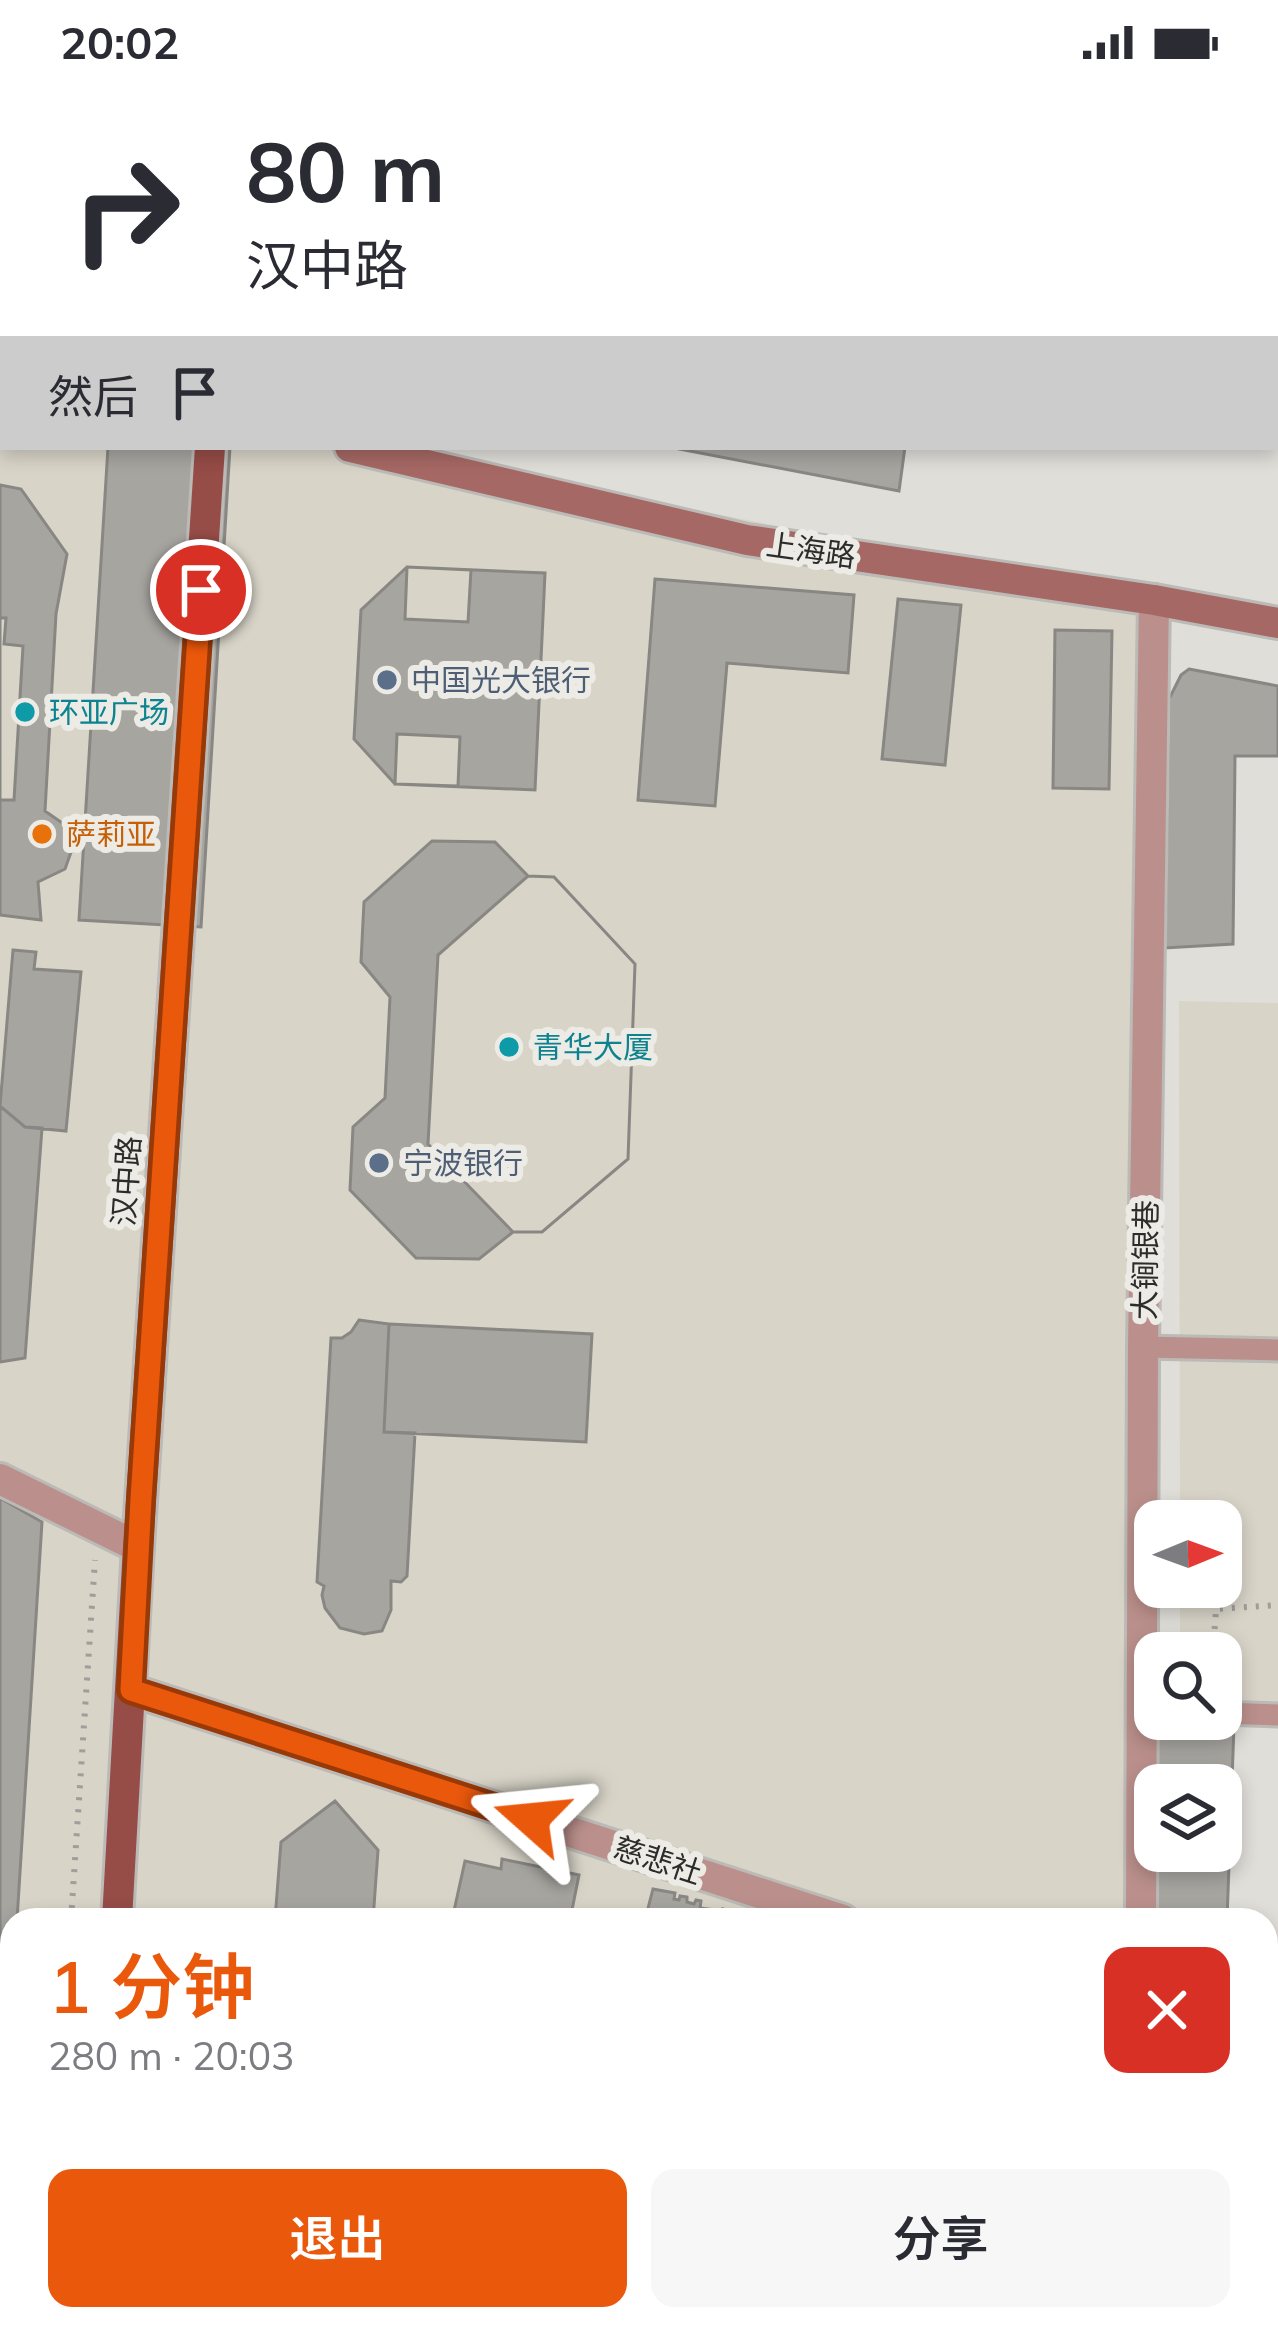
<!DOCTYPE html>
<html lang="zh">
<meta charset="utf-8">
<style>
body{margin:0;font-family:Mulish,"Noto Sans SC",sans-serif;background:#f7f7f7;color:#2b2b33;height:100vh;display:flex;flex-direction:column;font-size:45px;white-space:nowrap}
*{box-sizing:border-box;margin:0}
p{font-size:39px;color:#7c7c81}
.icon{flex:none;width:66px;height:66px;fill:none;stroke:currentColor;stroke-width:2;stroke-linecap:round;stroke-linejoin:round}
.map{position:relative;flex:1;overflow:hidden}
.sheet{position:absolute;left:0px;top:1824px;width:1278px;height:423px;display:flex;flex-direction:column;background:#fff;border-radius:36px 36px 0 0;box-shadow:0 6px 18px #0003}
.sheet>*{flex:none}
.top-card{position:absolute;left:0px;top:0px;width:1278px;height:366px;box-shadow:0 6px 18px #0003;background:#fff;color:#2b2b33;overflow:hidden}
.needle{width:78px;rotate:89deg}
.buttons{position:absolute;left:1134px;top:1416px;display:grid;gap:24px}
.buttons a{display:grid;place-items:center;width:108px;height:108px;border-radius:24px;background:#fff;box-shadow:0 6px 18px #0003;font-size:60px}
.pin{position:absolute;display:grid;place-items:center;width:102px;height:102px;color:#fff;margin:-51px;border:6px solid #fff;border-radius:50%;box-shadow:0 3px 12px #0007}
.me{position:absolute;width:132px;margin:-66px;rotate:288deg;stroke-linejoin:round;filter:drop-shadow(0 0 9px #0008)}
.turn{display:flex;align-items:center;gap:42px;height:252px;padding:0 48px;font-size:54px}
.turn .icon{width:156px;height:156px;stroke-width:2.5}
.turn b{display:block;font-size:84px;line-height:102px}
.then{display:flex;align-items:center;height:114px;padding:0 48px;background:#0003;gap:24px;font-size:45px}
.round{display:grid;place-items:center;flex:none;width:126px;height:126px;border-radius:24px;background:#f7f7f7}
.summary{display:flex;align-items:center;justify-content:space-between;height:204px;padding:0 48px}
h1{font-size:72px;font-weight:600;line-height:90px;color:#ea580c}
.action{display:flex;gap:24px;margin-top:auto;padding:24px 48px}
.action a{flex:1;height:138px;border-radius:24px;background:#ea580c;color:#fff;font-size:48px;font-weight:600;line-height:138px;text-align:center}
.action a+a{background:#f7f7f7;color:#2b2b33}
.status{display:flex;justify-content:space-between;align-items:center;height:84px;padding:0 60px;background:#fff;direction:ltr}
.status svg{height:33px;fill:currentColor}
.map>svg:first-child{display:block}
.built{fill:#d8d4c8}
.building{fill:#a7a5a0;stroke:#898783;stroke-width:3;fill-rule:evenodd}
.lines{fill:none;stroke-linecap:round;stroke-linejoin:round}
.service-casing{stroke:#bcbab6;stroke-width:27}
.minor-casing{stroke:#bcbab6;stroke-width:36}
.secondary-casing{stroke:#bcbab6;stroke-width:36}
.primary-casing{stroke:#bcbab6;stroke-width:36}
.path{stroke:#9f9e9a;stroke-width:6;stroke-dasharray:3 9;stroke-linecap:butt}
.service{stroke:#bb908c;stroke-width:21}
.minor{stroke:#bb908c;stroke-width:30}
.secondary{stroke:#a66864;stroke-width:30}
.primary{stroke:#964c47;stroke-width:30}
.route-casing{stroke:#983908;stroke-width:30}
.route{stroke:#ea580c;stroke-width:21}
.service-dot{fill:#5c6f8a;stroke:#edebe6;stroke-width:4.5}
.culture-dot{fill:#0f9aa8;stroke:#edebe6;stroke-width:4.5}
.food-dot{fill:#e8710a;stroke:#edebe6;stroke-width:4.5}
.labels{text-anchor:middle;dominant-baseline:central;stroke-width:12;stroke-linejoin:round;paint-order:stroke}
.street-label{font-size:30px;fill:#2c2c2a;stroke:#edebe6}
.service-label{font-size:30px;fill:#4e5e75;stroke:#edebe6;text-anchor:start}
.culture-label{font-size:30px;fill:#0d838f;stroke:#edebe6;text-anchor:start}
.food-label{font-size:30px;fill:#c56008;stroke:#edebe6;text-anchor:start}
</style>
<div class="status"><b>20:02</b><svg viewBox="0 0 49 12"><path d="M0 12V9h3v3zM5 12V6h3v6zM10 12V3h3v9zM15 12V0h3v12zM26 1h20v11H26zM47 4h2v5h-2z"/></svg></div>
<div class="map">
<svg width="1278" height="2245" viewBox="0 0 1278 2245">
<rect width="100%" height="100%" fill="#e0ded9"/>
<path class="built" d="M0 282 3 283V363H376L1154 516 1142 1836H12V2235H1063L1061 2245H0Z
M1179 917 1278 919V1620L1221 1619V1569H1180V1503H1221V1437H1180Z"/>
<path class="building" d="M0 0H93V3H3V119L0 118Z
M129 0H252L251 3H129Z
M580 0H657L656 3H578Z
M1033 0H1220V3H1033Z
M0 188H3V257L0 256Z
M108 363H230L201 843 79 836Z
M669 363H905L899 407Z
M0 401 21 405 67 470 56 530 45 727 68 743 75 757 65 785 38 798 41 836 0 831Z
M407 483 471 486 468 538 405 535Z
M407 483 545 489 535 706 395 700 354 655 361 526Z
M655 495 854 511 848 589 727 579 715 722 638 716Z
M898 515 961 521 945 681 882 675Z
M0 534H6L4 560 23 562 14 716H0Z
M1055 546 1112 547 1109 705 1053 704Z
M1189 585 1278 602V672H1235L1233 860 1165 864 1169 615 1181 591Z
M397 650 460 653 458 702 395 700Z
M432 757 495 758 528 792 554 793 635 880 628 1075 542 1148H513L479 1175 416 1174 350 1106 353 1043 385 1014 390 913 361 878 364 818Z
M528 792 554 793 635 880 628 1075 542 1148H513L428 1060 438 871Z
M13 866 36 868 34 885 81 888 66 1047 25 1043 0 1022Z
M0 1022 25 1043 42 1044 25 1274 0 1278Z
M359 1236 389 1240 384 1348 415 1349 407 1492 401 1498 391 1497V1526L382 1547 364 1550 340 1544 325 1524 322 1511 324 1502 317 1498 331 1254H342L351 1248Z
M389 1240 592 1250 586 1358 384 1348Z
M0 1414 42 1438 17 1836H12V1917L0 2108Z
M1155 1637 1234 1641 1227 1836H1148ZM1155 1701H1221V1767H1155Z
M335 1717 378 1766 373 1836H275L281 1758Z
M502 1775 579 1791 570 1836H452L465 1777 501 1785Z
M653 1805 675 1809 674 1815 679 1816 680 1812 687 1813V1818L694 1820 696 1816 701 1817 700 1824 723 1827V1825L761 1836H645Z
M1266 2167 1278 2170V2245H1236L1239 2235H1266Z
M354 2235H567V2245H353Z
M1127 2235H1207L1204 2245H1124Z"/>
<g class="lines">
<defs>
<path id="service" d="M1143 1263 1278 1266
M1221 1629 1278 1631
M0 2228 12 2229"/>
<path id="minor" d="M0 1395 138 1463
M131 1606 843 1836
M1141 1836 1143 1263 1154 516
M1266 1977 1278 1981
M1062 2245 1065 2235"/>
<path id="secondary" d="M0 270 3 271
M350 363 747 456 1154 516 1278 539"/>
<path id="primary" d="M234 3V0
M117 1836 138 1463 210 363
M93 2245V2235"/>
</defs>
<use href="#service" class="service-casing"/>
<use href="#minor" class="minor-casing"/>
<use href="#secondary" class="secondary-casing"/>
<use href="#primary" class="primary-casing"/>
<path class="path" d="M1213 1569 1216 1525 1278 1521
M71 1836 95 1476
M45 2245 46 2235"/>
<use href="#service" class="service"/>
<use href="#minor" class="minor"/>
<use href="#secondary" class="secondary"/>
<use href="#primary" class="primary"/>
</g>
<g class="lines">
<defs>
<path id="route" d="M201 506 141 1415 131 1606 531 1735"/>
</defs>
<use href="#route" class="route-casing"/>
<use href="#route" class="route"/>
</g>
<g class="service-dot">
<circle cx="387" cy="596" r="12"/>
<circle cx="379" cy="1079" r="12"/>
</g>
<g class="culture-dot">
<circle cx="25" cy="628" r="12"/>
<circle cx="509" cy="963" r="12"/>
</g>
<circle class="food-dot" cx="42" cy="750" r="12"/>
<g class="labels">
<g class="street-label">
<text transform="translate(811 466) rotate(8)">上海路</text>
<text transform="translate(126 1097) rotate(-86)">汉中路</text>
<text transform="translate(1145 1176) rotate(-89)">大锏银巷</text>
<text transform="translate(658 1776) rotate(18)">慈悲社</text>
</g>
<g class="service-label">
<text x="411" y="596">中国光大银行</text>
<text x="403" y="1079">宁波银行</text>
</g>
<g class="culture-label">
<text x="49" y="628">环亚广场</text>
<text x="533" y="963">青华大厦</text>
</g>
<g class="food-label">
<text x="66" y="750">萨莉亚</text>
</g>
</g>
</svg>
<div class="buttons">
<a><svg class="needle" viewBox="-14 -14 28 28"><path d="M0-13l5 13h-10z" fill="#e53935"/><path d="M0 13l5-13h-10z" fill="#7c7c81"/></svg></a>
<a><svg class="icon" aria-label="search" viewBox="0 0 24 24"><circle cx="10" cy="10" r="6"/><path d="M15 15l6 6"/></svg></a>
<a><svg class="icon" aria-label="layers" viewBox="0 0 24 24"><path d="M12 4l9 5-9 5-9-5zM3 14l9 5 9-5"/></svg></a>
</div>
<div class="pin" style="left:201px;top:506px;background:#d93025"><svg class="icon" aria-label="arrive" viewBox="0 0 24 24"><path d="M6 21V4h12l-3 4 3 4H6"/></svg></div>
<svg class="me" style="left:531px;top:1735px" viewBox="-20 -20 40 40"><path d="M0-17L14 15 0 8-14 15z" fill="#ea580c" stroke="#fff" stroke-width="4"/></svg>
<div class="top-card">
<div class="turn"><svg class="icon" aria-label="right" viewBox="0 0 24 24"><path d="M7 20v-9h11M14 6l5 5-5 5"/></svg><div><b>80 m</b>汉中路</div></div>
<div class="then">然后<svg class="icon" aria-label="arrive" viewBox="0 0 24 24"><path d="M6 21V4h12l-3 4 3 4H6"/></svg></div>
</div>
<section class="sheet">
<div class="summary"><div><h1>1 分钟</h1><p>280 m · 20:03</p></div><a class="round" style="background:#d93025;color:#fff"><svg class="icon" aria-label="close" viewBox="0 0 24 24"><path d="M6 6l12 12M18 6L6 18"/></svg></a></div>
<div class="action"><a>退出</a><a>分享</a></div>
</section>
</div>
